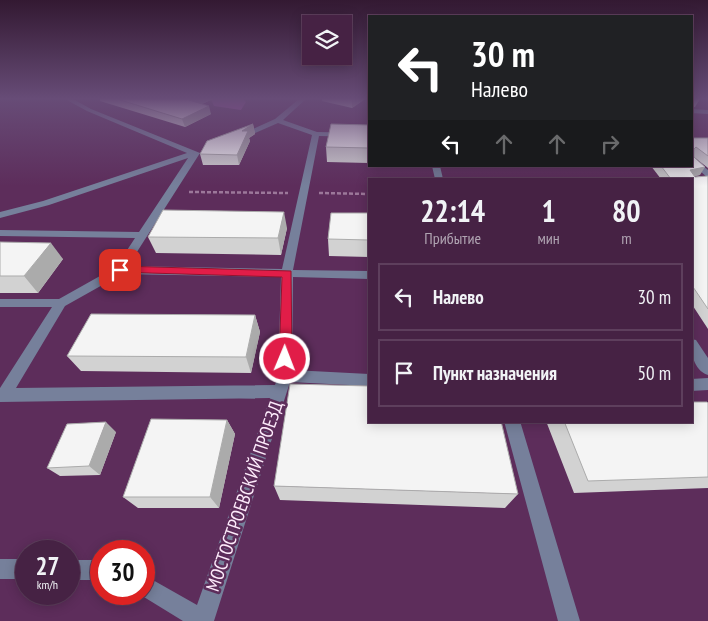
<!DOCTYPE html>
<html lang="ru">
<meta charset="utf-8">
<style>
body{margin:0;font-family:"PT Sans Narrow",sans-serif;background:#4d2a4b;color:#f1f3f6;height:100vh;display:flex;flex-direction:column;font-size:19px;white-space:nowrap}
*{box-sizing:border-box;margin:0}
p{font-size:16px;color:#b0a4b2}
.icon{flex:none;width:28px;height:28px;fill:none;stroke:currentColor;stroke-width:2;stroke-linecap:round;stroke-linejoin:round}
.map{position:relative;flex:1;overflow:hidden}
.side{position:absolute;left:368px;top:178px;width:325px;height:245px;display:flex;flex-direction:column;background:#462244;border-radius:0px;box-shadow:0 2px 12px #0003,0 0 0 1px #5e3f5d}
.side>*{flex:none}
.guide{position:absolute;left:368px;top:15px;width:325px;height:152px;border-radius:0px;box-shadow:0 2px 12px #0003,0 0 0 1px #5e3f5d;background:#202124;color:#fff;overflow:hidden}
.fabs{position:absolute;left:302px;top:15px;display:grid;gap:10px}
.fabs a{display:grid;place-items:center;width:50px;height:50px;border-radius:0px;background:#462244;box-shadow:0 2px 12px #0003,0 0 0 1px #5e3f5d;font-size:25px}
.speed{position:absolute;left:15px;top:540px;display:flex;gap:10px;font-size:25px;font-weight:700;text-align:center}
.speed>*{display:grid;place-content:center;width:65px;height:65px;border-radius:50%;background:#462244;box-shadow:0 2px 12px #0003,0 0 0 1px #5e3f5d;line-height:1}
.speed small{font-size:12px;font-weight:400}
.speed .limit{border:8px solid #d22;background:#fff;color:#111}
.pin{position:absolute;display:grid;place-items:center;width:42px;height:42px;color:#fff;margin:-21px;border-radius:10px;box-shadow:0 2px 8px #0006}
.me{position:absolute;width:55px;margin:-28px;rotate:1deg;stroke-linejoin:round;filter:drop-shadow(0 0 4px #0008)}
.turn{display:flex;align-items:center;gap:18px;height:105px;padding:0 20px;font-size:22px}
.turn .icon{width:65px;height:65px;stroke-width:2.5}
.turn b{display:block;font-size:35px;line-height:42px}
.lanes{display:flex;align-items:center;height:48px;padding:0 20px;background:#0003;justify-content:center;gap:25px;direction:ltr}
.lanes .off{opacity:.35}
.eta{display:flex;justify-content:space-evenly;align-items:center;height:85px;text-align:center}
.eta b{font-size:30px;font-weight:600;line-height:35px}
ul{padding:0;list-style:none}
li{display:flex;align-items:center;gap:15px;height:68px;margin:0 10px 8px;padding:0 10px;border:2px solid #5e3f5d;border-radius:0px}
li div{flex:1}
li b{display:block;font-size:19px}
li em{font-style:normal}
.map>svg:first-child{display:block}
.forest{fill:#a94ca6}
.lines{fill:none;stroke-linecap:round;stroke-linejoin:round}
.path{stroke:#9c789a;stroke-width:2.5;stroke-dasharray:4 2;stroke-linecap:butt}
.minor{fill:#76809b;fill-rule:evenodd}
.wall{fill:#d2d2d2}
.shaded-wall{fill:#ababab}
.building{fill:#f4f4f4;stroke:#ababab}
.route{fill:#e11d48;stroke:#92132f}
.labels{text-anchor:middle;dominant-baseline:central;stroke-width:5;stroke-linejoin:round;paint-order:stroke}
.street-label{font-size:19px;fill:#fdebfb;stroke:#5d2d5b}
</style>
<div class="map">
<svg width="708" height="621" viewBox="0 0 708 621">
<rect width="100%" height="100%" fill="#5d2d5b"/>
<path class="forest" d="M211 99H244L246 102 241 110 214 106Z"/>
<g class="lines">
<path class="path" d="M189 192 288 193
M319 193 369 194"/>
<path class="minor" d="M65 99H73L91 109 200 153 128 266 282 269 312 135 278 123 244 138 237 136 275 119 299 99H306L283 120 317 132 369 133V137L319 136 293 270 369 271V279L293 277 292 370 369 374V386L290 382 214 621H183L139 594H144V575L197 605 270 398 0 402V388L52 307H0V299H59L116 267 135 238 0 236V230L139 232 188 158 49 205 0 218V212L43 201 187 153 87 111ZM122 274 281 277 278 376 275 385 16 388 65 306Z
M691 109 708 110V114L691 113Z
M691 156 708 170V178L691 163Z
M432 166H440L443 179H435Z
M691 339 696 340 708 358V375C693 370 691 352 691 339Z
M708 378V390L691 391V379Z
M504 421H520L580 621H558Z
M0 559H26V579H0Z
M69 560H101V580H69Z"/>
</g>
<path class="wall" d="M100 99H213L202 104 211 114 185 127 100 101Z
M322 99H365L352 108 322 101Z
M691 99H700L695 107H691Z
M253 124 255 134 249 138 250 141 239 165H203L200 154Z
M369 125V163L327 162 326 147Z
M691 138H708V168L694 157 700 175 694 176 695 177 708 176V329L691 303V179H661L651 166H691Z
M369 213V257L329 256 328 239Z
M287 228 281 255 156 253 148 237Z
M0 242 63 259 38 293H0Z
M255 315 260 332 251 373 81 371 67 356Z
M708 403V488L574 493 546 421H691Z
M227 420 235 434 219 508H138L123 497Z
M116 432 100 475 60 476 47 468Z
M274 486 518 494 505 508 280 500Z"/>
<path class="shaded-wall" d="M193 99H213L192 108 189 100Z
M352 99H365L352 108Z
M209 106 211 114 185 127 182 119Z
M253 124 255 134 249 138 250 141 239 165 237 155 242 131Z
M705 167 700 175 686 178 690 170Z
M284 212 287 228 281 255 278 238Z
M51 243 63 259 38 293 24 276Z
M255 315 260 332 251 373 246 357Z
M227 420 235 434 219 508 210 497Z
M106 422 116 432 100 475 89 466Z"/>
<path class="building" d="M117 99H193L189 100 209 106 182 119Z
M253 124 242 131H248L237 155 200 154 207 141Z
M331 124 369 125V148L326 147Z
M691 138H708V156L696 147 694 149V157L705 167 690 170 695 177 708 176V309L691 284V179H671L661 166H691Z
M163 210 284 212 278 238 148 237Z
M331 213H369V240L328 239Z
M0 242 51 243 24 276H0Z
M91 314 255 315 246 357 67 356Z
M290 384 369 386V421H501L518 494 274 486Z
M691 402H707L708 403V477L588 481 564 421H691Z
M151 419 227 420 210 497H123Z
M106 422 89 466 47 468 67 424Z"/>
<linearGradient id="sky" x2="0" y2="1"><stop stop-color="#331932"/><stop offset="0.53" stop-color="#674c77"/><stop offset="1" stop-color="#674c77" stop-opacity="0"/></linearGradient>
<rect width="708" height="186" fill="url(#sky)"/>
<path class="route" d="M120 266 291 271 292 359 290 363 285 364 281 363 279 359 282 277 116 272 115 270 116 267Z"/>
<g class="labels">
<g class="street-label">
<text transform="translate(244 496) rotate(-71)">МОСТОСТРОЕВСКИЙ ПРОЕЗД</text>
</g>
</g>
</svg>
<div class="fabs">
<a><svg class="icon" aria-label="layers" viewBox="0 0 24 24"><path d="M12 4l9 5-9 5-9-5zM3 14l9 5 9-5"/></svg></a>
</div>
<div class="speed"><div>27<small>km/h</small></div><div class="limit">30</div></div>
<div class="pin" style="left:120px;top:270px;background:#d93025"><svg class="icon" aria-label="arrive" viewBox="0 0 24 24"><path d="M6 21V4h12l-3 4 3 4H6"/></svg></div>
<svg class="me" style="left:285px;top:359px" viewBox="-20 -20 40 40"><circle r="17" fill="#e11d48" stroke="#fff" stroke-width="3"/><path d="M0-11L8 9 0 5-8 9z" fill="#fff"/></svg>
<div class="guide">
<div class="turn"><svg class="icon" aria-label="left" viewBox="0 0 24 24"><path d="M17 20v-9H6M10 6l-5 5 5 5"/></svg><div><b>30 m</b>Налево</div></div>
<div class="lanes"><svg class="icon" aria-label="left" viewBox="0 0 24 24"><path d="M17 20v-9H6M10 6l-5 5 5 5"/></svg><svg class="icon off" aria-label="ahead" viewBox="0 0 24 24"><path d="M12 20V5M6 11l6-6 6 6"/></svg><svg class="icon off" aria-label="ahead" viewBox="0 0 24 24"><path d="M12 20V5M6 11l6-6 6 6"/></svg><svg class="icon off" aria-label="right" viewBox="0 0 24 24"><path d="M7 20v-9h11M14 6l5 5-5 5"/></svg></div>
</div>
<section class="side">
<div class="eta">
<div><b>22:14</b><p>Прибытие</p></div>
<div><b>1</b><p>мин</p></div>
<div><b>80</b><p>m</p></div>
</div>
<ul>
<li><svg class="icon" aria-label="left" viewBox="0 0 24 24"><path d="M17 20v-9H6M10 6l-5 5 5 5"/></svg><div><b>Налево</b></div><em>30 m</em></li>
<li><svg class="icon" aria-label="arrive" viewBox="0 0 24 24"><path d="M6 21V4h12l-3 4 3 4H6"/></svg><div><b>Пункт назначения</b></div><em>50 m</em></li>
</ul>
</section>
</div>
